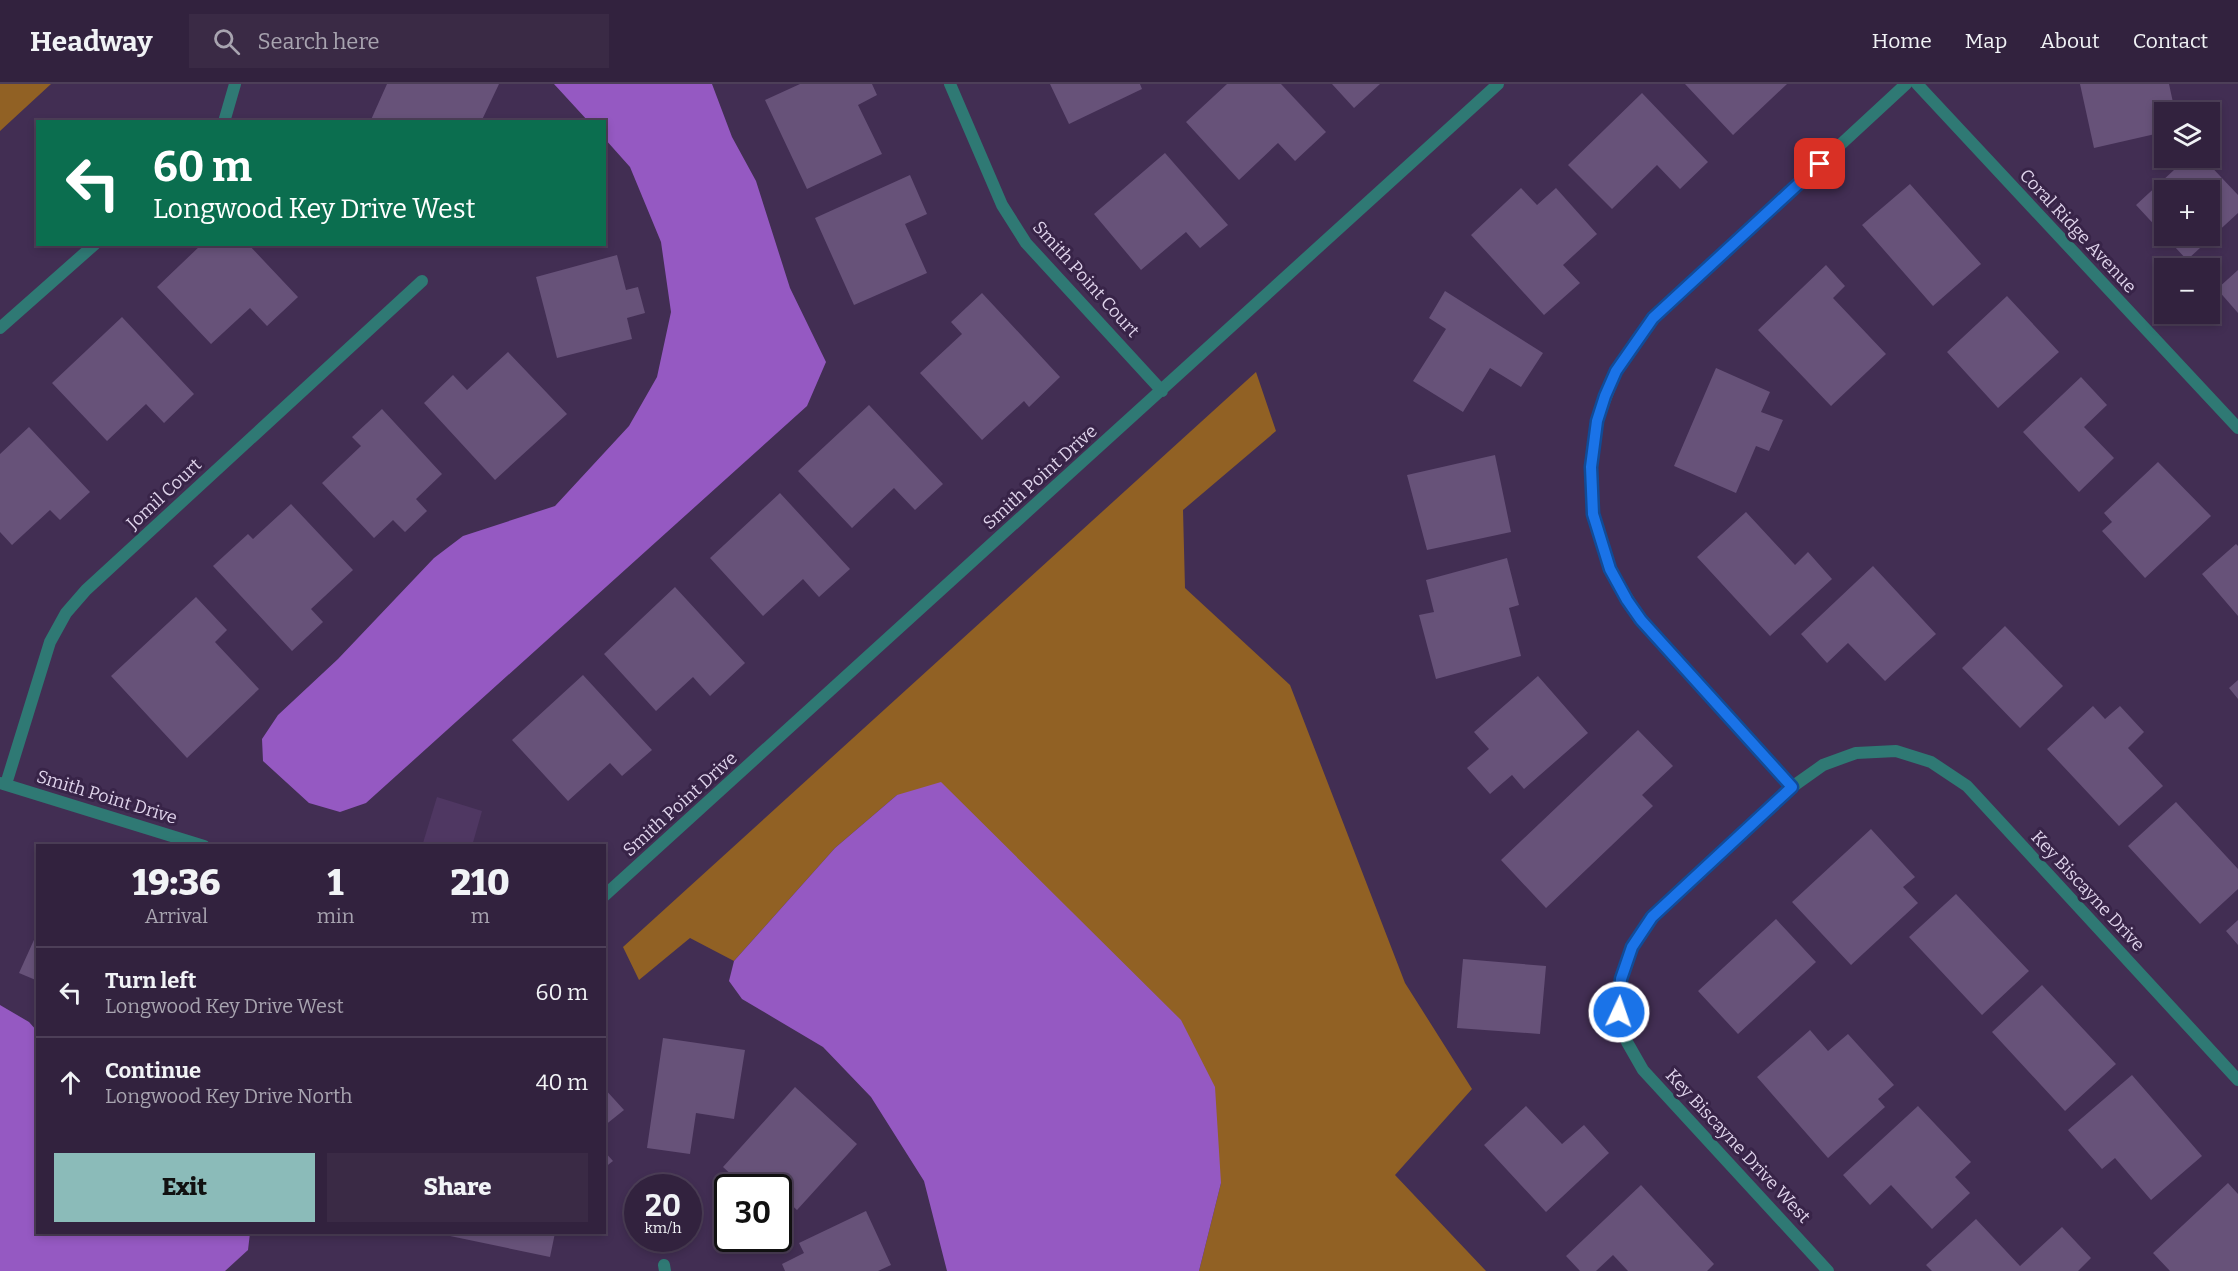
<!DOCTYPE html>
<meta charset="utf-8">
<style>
body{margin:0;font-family:Bitter,serif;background:#3a2a45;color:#f1f3f6;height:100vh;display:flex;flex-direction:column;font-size:22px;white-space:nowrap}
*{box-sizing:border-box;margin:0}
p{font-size:20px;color:#a8a4b0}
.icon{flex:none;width:33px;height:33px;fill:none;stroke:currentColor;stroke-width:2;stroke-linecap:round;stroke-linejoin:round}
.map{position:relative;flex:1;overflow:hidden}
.details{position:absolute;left:36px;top:760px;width:570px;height:390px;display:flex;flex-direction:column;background:#32223e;border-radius:0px;box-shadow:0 3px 9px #0003,0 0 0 2px #4d3f58}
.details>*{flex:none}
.banner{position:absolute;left:36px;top:36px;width:570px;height:126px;border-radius:0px;box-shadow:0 3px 9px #0003,0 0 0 2px #4d3f58;background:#0b6e4f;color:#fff;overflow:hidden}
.buttons{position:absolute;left:2154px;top:18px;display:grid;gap:12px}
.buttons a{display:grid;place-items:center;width:66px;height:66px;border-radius:0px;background:#32223e;box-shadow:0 3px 9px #0003,0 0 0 2px #4d3f58;font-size:30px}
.speed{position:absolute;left:624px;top:1090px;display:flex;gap:12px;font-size:30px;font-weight:700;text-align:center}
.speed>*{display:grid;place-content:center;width:78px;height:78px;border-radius:50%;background:#32223e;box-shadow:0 3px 9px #0003,0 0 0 2px #4d3f58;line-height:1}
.speed small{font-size:15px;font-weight:400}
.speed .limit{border:3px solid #111;border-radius:9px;background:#fff;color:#111}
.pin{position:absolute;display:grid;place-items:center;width:51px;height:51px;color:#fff;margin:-26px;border-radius:12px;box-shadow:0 3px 9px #0006}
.me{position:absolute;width:66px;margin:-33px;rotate:3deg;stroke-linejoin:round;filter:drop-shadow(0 0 4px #0008)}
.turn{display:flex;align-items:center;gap:21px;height:126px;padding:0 18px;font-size:27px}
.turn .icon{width:78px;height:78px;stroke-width:2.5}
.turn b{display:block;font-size:42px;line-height:51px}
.eta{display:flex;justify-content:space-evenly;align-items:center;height:102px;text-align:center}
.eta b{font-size:36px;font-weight:800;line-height:42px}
.button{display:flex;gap:12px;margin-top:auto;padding:12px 18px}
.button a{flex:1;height:69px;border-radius:0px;background:#8bbbb9;color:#111;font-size:24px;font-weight:800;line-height:69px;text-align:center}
.button a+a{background:#3a2a45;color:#f1f3f6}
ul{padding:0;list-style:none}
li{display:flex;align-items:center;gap:18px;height:90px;padding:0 18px;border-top:2px solid #4d3f58}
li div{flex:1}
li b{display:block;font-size:22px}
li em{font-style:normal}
header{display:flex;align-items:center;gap:36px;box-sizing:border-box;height:84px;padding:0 30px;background:#32223e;border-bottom:2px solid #4d3f58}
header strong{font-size:28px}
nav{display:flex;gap:33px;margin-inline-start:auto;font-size:21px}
.search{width:420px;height:54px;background:#3a2a45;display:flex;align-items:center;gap:15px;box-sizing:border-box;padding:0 21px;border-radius:0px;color:#a8a4b0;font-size:22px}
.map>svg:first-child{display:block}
.built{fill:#4f3762}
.forest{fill:#916124}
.water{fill:#9559c2}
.building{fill:#675279;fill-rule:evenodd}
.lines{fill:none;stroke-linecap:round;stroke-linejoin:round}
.service{stroke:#2f7974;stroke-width:12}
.minor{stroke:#2f7974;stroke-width:12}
.route-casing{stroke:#114b97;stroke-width:15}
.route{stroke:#1a73e8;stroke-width:10}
.labels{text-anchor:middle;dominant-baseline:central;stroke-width:6;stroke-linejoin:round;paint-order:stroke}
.street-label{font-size:18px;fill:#dfd3eb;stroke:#382448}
</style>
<header>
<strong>Headway</strong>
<div class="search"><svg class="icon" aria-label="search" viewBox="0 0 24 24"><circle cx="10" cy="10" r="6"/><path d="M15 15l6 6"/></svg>Search here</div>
<nav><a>Home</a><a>Map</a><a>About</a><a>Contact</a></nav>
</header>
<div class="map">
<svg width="2238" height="1187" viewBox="0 0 2238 1187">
<rect width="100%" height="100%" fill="#422e53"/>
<path class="built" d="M437 713 482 727 472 762H434L423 759Z"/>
<path class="forest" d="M0 0H51L0 47Z
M1256 288 1276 347 1183 426 1185 504 1290 601 1405 899 1472 1005 1395 1091 1486 1187H1199L1221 1099 897 711 835 764 734 877 690 854 639 896 623 863Z"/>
<path class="water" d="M554 0H712L732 53 756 97 790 204 826 278 807 322 366 719 340 728 309 719 263 677 262 655 278 631 338 575 434 474 463 452 555 422 629 342 657 293 671 228 661 158 630 83 605 55 604 38 588 37Z
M941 698 1181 936 1215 1003 1221 1099 1199 1187H947L924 1097 871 1013 823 963 742 915 729 897 734 877 835 764 897 711Z
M0 921 29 938 37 947 38 1149H250L248 1166 225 1187H0Z"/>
<path class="building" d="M387 0H499L481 38H370Z
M800 0H872L877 11 858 21 882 70 807 105 765 16Z
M1050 0H1140L1142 5 1069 40Z
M1227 0H1281L1326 48 1295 77 1278 59 1239 96 1186 38Z
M1332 0H1380L1354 24Z
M1685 0H1787L1733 51Z
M2080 0H2169L2174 23 2162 26 2164 48 2094 64Z
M1642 9 1708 78 1680 105 1657 81 1612 125 1568 81Z
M1165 69 1228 141 1200 164 1186 148 1141 186 1094 130Z
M2187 74H2203L2238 111V129L2187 176 2136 121ZM2164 106H2210V152H2164Z
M910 91 927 130 905 140 927 189 854 221 815 134Z
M1910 100 1981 180 1933 222 1862 141Z
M1521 104 1537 121 1556 104 1597 150 1563 181 1580 199 1544 231 1471 151Z
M202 160H248L298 213 267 242 250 224 211 260 157 203Z
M617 171 626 206 638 203 645 229 627 234 632 255 557 274 536 193Z
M1826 181 1845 202 1833 214 1886 270 1831 322 1758 246Z
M2238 186V229L2217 205Z
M1445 207 1543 269 1521 303 1490 284 1463 328 1413 297 1446 245 1429 234Z
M982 209 1060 293 1029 323 1024 317 982 356 920 289 962 250 951 238Z
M2007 212 2059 268 1998 324 1947 268Z
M122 233 194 310 164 339 146 320 107 357 52 299Z
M508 268 567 330 495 396 424 319 453 291 467 306Z
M1716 284 1770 308 1761 328 1783 336 1769 367 1756 362 1736 409 1674 382Z
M2081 293 2107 321 2084 343 2114 374 2079 408 2023 348Z
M869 321 943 400 915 426 894 404 852 444 798 387Z
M382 325 442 390 416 415 427 427 405 448 393 436 374 454 322 399 361 362 352 353Z
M29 343 90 408 60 436 50 426 12 461 0 448V370Z
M1495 371 1511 448 1427 466 1407 391Z
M2158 378 2211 432 2145 494 2102 447 2112 438 2104 429Z
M780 409 850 485 819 513 803 495 763 532 710 474Z
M291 420 353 486 311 525 323 538 292 567 213 482 248 450 253 455Z
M1746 428 1795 481 1808 468 1832 495 1770 552 1697 473Z
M2236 460 2238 462V532L2202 490Z
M1507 474 1519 521 1509 524 1521 572 1436 595 1419 531 1434 528 1426 496Z
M1873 482 1936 550 1885 597 1848 559 1827 579 1801 550Z
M675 503 745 579 710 612 693 593 656 627 604 570Z
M196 513 227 546 215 558 259 605 187 674 111 592Z
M2005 542 2063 602 2020 644 1962 584Z
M583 591 652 666 622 692 610 679 568 717 512 656Z
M1538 592 1588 649 1524 705 1512 691 1490 710 1467 684 1489 665 1474 648Z
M2238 596V615L2229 604Z
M2093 622 2105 635 2120 622 2144 648 2128 664 2163 702 2119 742 2047 665Z
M1638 646 1673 682 1642 711 1653 722 1546 824 1501 776Z
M2176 718 2238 785V805L2200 840 2128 762Z
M1871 745 1915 793 1903 803 1918 819 1851 881 1792 818Z
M1956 810 2029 887 1982 931 1909 853Z
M1776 835 1816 878 1738 950 1698 907Z
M2238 836V861L2226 847Z
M38 847V897L19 889Z
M1463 875 1546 882 1540 950 1457 944Z
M2042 901 2116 980 2065 1027 1992 948Z
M1810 946 1828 967 1848 950 1894 1001 1878 1015 1885 1023 1828 1074 1757 993Z
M663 954 745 966 734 1035 696 1029 690 1070 647 1064Z
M2132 991 2202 1072 2151 1116 2115 1074 2102 1085 2068 1046Z
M795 1003 857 1060 797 1126 778 1109V1104H773L768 1099 764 1104H746L723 1083Z
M604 1004 624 1026 604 1042Z
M1526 1022 1562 1060 1584 1041 1609 1069 1546 1128 1484 1061Z
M1918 1022 1971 1078 1955 1093 1970 1109 1932 1145 1891 1101 1870 1121 1843 1091Z
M604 1067 613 1077 604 1084Z
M2228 1099 2238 1110V1187H2170L2153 1169Z
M1641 1101 1714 1180 1707 1187H1628L1613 1171 1596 1187H1580L1566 1172Z
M866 1127 891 1181 878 1187H785L782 1180 804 1169 799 1159Z
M1976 1135 2020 1182 2062 1143 2091 1174 2078 1187H1932L1926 1181Z
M451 1149H555L550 1173 450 1152Z"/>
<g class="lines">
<path class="service" d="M224 38 235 0
M0 244 95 160"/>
<path class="minor" d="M950 0 1002 121 1026 159 1162 307
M1917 0 2238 344
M0 699 204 762
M6 700 50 558 66 529 86 506 422 197
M1792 703 1641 536 1609 485 1593 430 1591 383 1597 337 1616 287 1653 234 1906 0
M604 812 1498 0
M664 1181 665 1187
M1828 1187 1643 986 1627 958 1619 928 1621 895 1632 863 1652 833 1792 703 1823 681 1856 669 1896 667 1931 678 1967 702 2238 996"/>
</g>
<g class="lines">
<defs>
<path id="route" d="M1619 928 1621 895 1632 863 1652 833 1792 703 1641 536 1627 516 1610 485 1593 430 1591 383 1597 337 1605 312 1616 287 1653 234 1820 80"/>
</defs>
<use href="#route" class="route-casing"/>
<use href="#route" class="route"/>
</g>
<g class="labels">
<g class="street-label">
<text transform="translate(2078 147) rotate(47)">Coral Ridge Avenue</text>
<text transform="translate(1086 195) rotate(48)">Smith Point Court</text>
<text transform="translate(1040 393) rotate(-42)">Smith Point Drive</text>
<text transform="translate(164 410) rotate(-43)">Jomil Court</text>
<text transform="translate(107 713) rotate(17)">Smith Point Drive</text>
<text transform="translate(680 720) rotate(-42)">Smith Point Drive</text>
<text transform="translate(2088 807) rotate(47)">Key Biscayne Drive</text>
<text transform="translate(1738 1062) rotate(47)">Key Biscayne Drive West</text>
</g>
</g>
</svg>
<div class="buttons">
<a><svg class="icon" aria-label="layers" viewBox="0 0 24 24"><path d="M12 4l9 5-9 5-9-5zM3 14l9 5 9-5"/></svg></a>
<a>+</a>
<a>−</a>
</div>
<div class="speed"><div>20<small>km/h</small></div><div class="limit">30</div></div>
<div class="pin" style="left:1820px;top:80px;background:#d93025"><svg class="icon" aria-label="arrive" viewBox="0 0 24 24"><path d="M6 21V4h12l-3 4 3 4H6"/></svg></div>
<svg class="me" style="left:1619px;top:928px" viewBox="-20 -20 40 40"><circle r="17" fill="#1a73e8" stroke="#fff" stroke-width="3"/><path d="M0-11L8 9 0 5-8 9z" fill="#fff"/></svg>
<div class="banner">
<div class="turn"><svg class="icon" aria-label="left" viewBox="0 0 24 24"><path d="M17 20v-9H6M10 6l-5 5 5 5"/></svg><div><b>60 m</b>Longwood Key Drive West</div></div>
</div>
<section class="details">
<div class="eta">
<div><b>19:36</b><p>Arrival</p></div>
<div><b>1</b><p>min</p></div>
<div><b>210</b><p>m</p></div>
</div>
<ul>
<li><svg class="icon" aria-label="left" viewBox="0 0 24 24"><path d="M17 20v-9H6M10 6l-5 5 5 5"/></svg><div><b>Turn left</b><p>Longwood Key Drive West</p></div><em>60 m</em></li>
<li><svg class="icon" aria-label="ahead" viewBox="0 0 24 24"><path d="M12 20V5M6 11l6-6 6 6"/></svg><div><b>Continue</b><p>Longwood Key Drive North</p></div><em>40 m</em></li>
</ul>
<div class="button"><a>Exit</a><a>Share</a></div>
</section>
</div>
